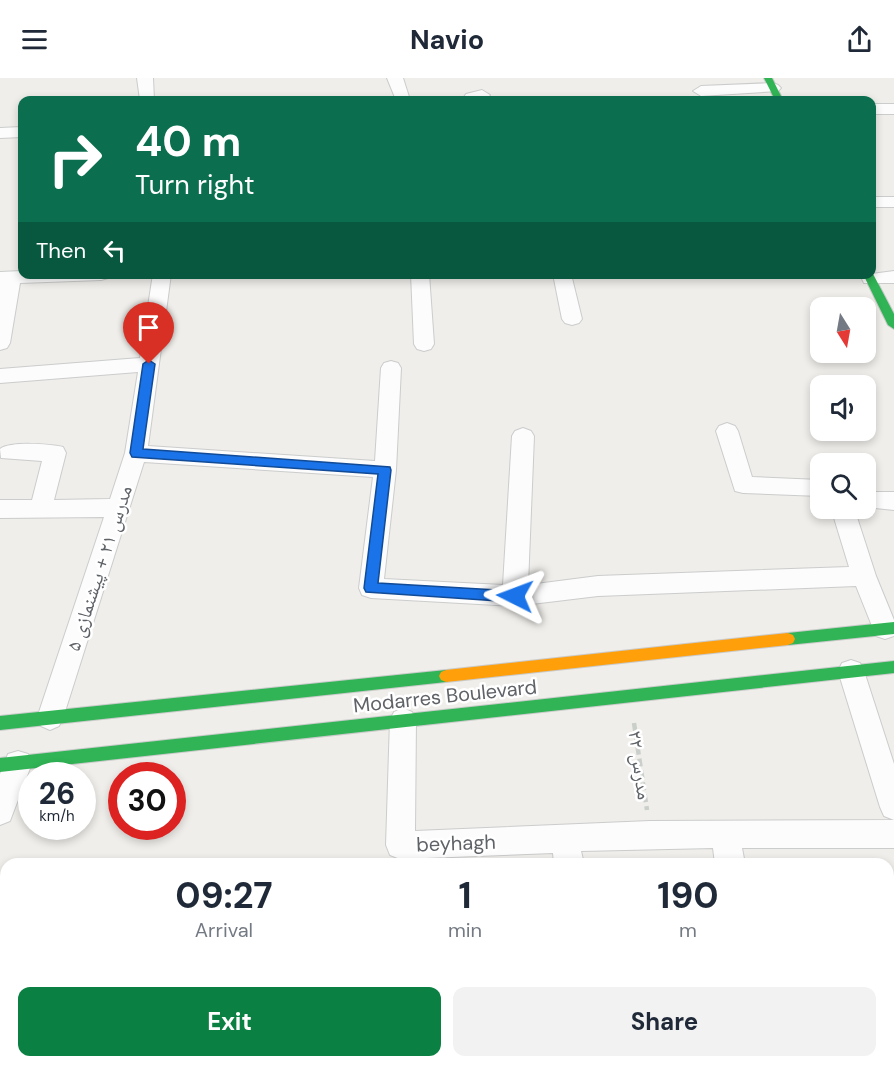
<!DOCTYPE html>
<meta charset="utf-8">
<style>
body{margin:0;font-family:"DM Sans","Noto Naskh Arabic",sans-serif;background:#f2f2f3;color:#1f2937;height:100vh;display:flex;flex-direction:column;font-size:22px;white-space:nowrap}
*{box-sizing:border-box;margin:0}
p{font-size:20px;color:#747a83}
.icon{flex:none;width:33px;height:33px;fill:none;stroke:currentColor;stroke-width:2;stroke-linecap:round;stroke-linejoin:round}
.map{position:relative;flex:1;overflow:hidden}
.sheet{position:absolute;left:0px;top:780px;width:894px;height:210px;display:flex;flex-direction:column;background:#fff;border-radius:18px 18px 0 0;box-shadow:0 3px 9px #0003}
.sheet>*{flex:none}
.hud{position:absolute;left:18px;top:18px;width:858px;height:183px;border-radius:12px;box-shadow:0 3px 9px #0003;background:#0b6e4f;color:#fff;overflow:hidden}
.needle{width:39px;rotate:169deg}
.fabs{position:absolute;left:810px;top:219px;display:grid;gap:12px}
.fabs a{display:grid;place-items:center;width:66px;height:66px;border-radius:12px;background:#fff;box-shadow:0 3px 9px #0003;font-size:30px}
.speed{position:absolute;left:18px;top:684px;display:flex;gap:12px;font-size:30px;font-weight:700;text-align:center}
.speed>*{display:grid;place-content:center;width:78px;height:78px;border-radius:50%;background:#fff;box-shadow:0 3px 9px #0003;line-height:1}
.speed small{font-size:15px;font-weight:400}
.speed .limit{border:9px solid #d22;background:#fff;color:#111}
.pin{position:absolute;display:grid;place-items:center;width:51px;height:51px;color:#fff;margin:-62px -26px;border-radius:50% 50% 50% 0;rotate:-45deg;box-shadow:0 0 6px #0007}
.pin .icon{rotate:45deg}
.me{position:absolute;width:66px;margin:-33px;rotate:273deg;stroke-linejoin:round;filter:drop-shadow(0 0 4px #0008)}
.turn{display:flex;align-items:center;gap:21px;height:126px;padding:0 18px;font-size:27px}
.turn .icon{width:78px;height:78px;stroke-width:2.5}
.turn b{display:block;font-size:42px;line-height:51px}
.then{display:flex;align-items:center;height:57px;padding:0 18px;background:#0003;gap:12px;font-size:22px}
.eta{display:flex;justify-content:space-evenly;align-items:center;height:102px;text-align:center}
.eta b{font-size:36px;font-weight:700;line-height:42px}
.action{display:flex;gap:12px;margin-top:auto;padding:12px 18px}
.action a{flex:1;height:69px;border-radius:12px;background:#0b8043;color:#fff;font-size:24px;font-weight:700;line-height:69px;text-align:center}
.action a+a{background:#f2f2f3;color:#1f2937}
header{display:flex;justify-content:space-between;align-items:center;height:78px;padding:0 18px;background:#fff;font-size:27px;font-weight:700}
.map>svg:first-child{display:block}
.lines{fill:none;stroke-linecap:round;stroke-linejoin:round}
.street-casing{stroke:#cbcccc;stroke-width:2}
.fast-casing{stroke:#cacacb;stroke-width:2}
.slow-casing{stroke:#cacacb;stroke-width:2}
.path{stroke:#cacfcc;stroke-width:4.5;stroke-dasharray:8 4;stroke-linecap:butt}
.street{fill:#fdfcfc;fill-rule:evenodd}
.fast{fill:#30b455;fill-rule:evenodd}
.slow{fill:#ff9f0a;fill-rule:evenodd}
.route{fill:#1a73e8;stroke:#114b97;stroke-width:1.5}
.labels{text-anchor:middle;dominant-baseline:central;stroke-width:5;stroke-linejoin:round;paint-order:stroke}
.street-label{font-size:20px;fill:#5f6368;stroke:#fff}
</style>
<header><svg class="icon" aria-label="menu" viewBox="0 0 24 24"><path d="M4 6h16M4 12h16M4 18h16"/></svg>Navio<svg class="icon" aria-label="share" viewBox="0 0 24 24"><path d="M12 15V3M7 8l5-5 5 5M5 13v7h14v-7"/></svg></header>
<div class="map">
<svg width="894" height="990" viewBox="0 0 894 990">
<rect width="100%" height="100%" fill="#efeeea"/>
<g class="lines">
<defs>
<path id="street" d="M137 0H153L154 22H140Z
M387 0H403L410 22H396Z
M773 5 778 7 781 10 778 13 701 18 693 13 701 8Z
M482 12 490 17 487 20 462 22 466 16Z
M872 26H894V36H872Z
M22 49V59L0 60V50Z
M872 119H894V129H872Z
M22 193V196H110L108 200 101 202 20 205 10 265 7 270 0 272V194Z
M894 193V205H864L862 201 864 197Z
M153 196H171L148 368 375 383 381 290 384 285 391 283 398 285 401 290 396 392 384 501 503 507 512 358 515 353 523 350 531 353 534 358 528 507 598 498 849 489 831 430H854L876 498 894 542V558L885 561 876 558 856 508 598 518 515 528 371 520 362 517 359 510 373 399 144 384 63 640 59 648 50 652 41 648 37 640 104 439 0 440V422H32L42 383 1 380 0 371C10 363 50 366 63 369L66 375 54 422 110 421 125 375 138 294 0 305V291L140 280Z
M411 196H429L434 266 431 271 424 273 417 271 414 266Z
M553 196H571L582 241 579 245 572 247 565 245 562 241Z
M727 345 735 348 738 353 752 399 820 402V418L743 415 735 413 716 353 719 348Z
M873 414H894V432L866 429V417Z
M851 582 860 585 864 593 894 686V742L884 738 880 729 838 593 842 585Z
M403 630 412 634 416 642 415 753 650 743 894 742V770H742L745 786H715L713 770 581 773 584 786H554L553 775 400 781 390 777 386 767 390 642 394 634Z
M18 673 28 676 32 685 10 743 0 747V696L8 676Z
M0 964H6V984H21L18 990H0Z
M709 984H741L742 990H710Z"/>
<path id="fast" d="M764 0H772L783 22H775Z
M872 194 894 236V251L888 247 863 196H872Z
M894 544V556L788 567 783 565 781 561 783 557 788 555Z
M894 583V595L0 694V680Z
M446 592 451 594 453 598 451 602 446 604 0 652V638Z"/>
<path id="slow" d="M788 555 793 557 795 561 793 565 788 567 446 604 441 602 439 598 441 594 446 592Z"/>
</defs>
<use href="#street" class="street-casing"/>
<use href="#fast" class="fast-casing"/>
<use href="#slow" class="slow-casing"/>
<path class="path" d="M634 645 647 732"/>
<use href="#street" class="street"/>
<use href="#fast" class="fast"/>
<use href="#slow" class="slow"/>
</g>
<path class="route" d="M149 282 155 286 143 371 390 389 391 392 378 505 515 513 520 514 522 518 520 522 515 524 366 514 364 510 378 396 132 379 130 375 143 286Z"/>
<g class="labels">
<g class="street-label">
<text transform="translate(99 490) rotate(-72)">مدرس ۲۱ + پیشنمازی ۵</text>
<text transform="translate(445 618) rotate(-6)">Modarres Boulevard</text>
<text transform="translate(640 687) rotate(82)">مدرس ۲۲</text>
<text transform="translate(456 765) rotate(-2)">beyhagh</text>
</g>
</g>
</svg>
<div class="fabs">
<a><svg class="needle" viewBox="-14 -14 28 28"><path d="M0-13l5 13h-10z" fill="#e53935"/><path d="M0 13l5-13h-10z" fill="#747a83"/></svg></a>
<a><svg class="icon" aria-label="sound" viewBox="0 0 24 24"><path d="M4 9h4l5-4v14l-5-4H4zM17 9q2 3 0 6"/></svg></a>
<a><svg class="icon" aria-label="search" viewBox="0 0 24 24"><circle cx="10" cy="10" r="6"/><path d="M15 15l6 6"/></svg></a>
</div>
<div class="speed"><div>26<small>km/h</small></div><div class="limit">30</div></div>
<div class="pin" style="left:149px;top:286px;background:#d93025"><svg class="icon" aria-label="arrive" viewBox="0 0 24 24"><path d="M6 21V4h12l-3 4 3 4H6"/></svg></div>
<svg class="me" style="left:515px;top:518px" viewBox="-20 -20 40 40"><path d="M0-17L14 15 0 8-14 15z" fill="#1a73e8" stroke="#fff" stroke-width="4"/></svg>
<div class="hud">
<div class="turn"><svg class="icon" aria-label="right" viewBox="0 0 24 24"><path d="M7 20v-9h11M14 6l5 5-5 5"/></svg><div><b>40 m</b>Turn right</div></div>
<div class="then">Then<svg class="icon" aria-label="left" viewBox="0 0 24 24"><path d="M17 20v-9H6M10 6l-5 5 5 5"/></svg></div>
</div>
<section class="sheet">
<div class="eta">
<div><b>09:27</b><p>Arrival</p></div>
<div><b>1</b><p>min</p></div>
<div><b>190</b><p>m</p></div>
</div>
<div class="action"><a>Exit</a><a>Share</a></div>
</section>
</div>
